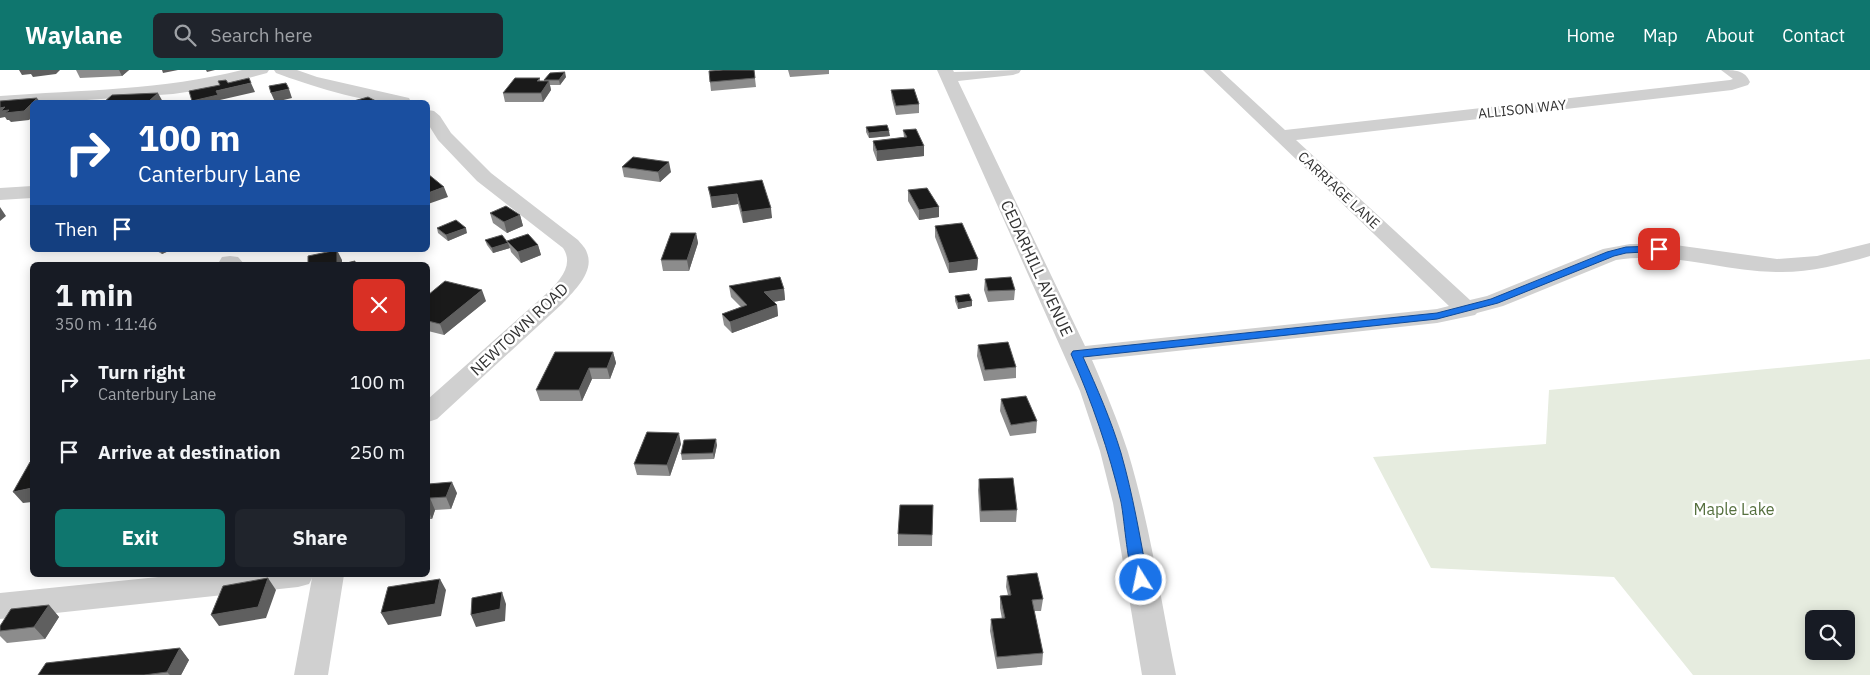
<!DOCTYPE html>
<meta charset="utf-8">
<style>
body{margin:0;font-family:"IBM Plex Sans",sans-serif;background:#20242c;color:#f1f3f6;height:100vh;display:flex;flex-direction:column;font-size:19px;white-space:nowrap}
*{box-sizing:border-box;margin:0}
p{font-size:16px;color:#9ea1a6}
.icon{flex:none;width:28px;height:28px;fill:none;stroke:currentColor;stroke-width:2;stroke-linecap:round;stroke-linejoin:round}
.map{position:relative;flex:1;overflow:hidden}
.side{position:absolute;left:30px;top:192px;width:400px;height:315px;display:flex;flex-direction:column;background:#171b24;border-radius:8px;box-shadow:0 2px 12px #0003}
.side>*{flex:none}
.hud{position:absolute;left:30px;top:30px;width:400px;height:152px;border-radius:8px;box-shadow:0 2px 12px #0003;background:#1a4fa0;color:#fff;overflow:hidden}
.fabs{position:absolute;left:1805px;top:540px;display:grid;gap:10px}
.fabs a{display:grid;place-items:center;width:50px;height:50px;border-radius:8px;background:#171b24;box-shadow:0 2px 12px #0003;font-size:25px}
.pin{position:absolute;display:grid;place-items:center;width:42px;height:42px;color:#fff;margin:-21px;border-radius:10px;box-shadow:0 2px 8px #0006}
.me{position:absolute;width:55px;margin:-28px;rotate:350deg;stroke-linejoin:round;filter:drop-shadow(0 0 4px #0008)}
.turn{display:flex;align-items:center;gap:18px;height:105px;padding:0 25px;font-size:22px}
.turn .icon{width:65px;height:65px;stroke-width:2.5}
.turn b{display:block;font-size:35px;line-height:42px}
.then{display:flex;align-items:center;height:48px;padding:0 25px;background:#0003;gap:10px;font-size:19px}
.round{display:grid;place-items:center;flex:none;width:52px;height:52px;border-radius:8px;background:#20242c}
.head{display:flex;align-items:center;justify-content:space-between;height:85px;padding:0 25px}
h1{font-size:30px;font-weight:800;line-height:38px}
.button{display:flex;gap:10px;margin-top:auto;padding:10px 25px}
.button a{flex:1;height:58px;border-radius:8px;background:#0f766e;color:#fff;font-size:20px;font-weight:800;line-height:58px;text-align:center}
.button a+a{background:#20242c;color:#f1f3f6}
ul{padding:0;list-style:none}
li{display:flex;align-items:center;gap:15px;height:70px;padding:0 25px}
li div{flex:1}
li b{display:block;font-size:19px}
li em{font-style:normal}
header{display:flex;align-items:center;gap:30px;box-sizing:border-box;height:70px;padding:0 25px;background:#0f766e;color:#fff}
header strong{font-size:24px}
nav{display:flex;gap:28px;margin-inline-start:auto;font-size:18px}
.search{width:350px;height:45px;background:#20242c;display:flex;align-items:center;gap:12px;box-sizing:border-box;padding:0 18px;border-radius:8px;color:#9ea1a6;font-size:19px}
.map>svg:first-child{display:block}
.green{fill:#e6ecdf;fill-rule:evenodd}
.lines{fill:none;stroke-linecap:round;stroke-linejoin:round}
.minor{fill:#d0d0d0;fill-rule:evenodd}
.wall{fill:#8c8c8c}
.shaded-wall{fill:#5f5f5f}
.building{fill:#1a1a1a;stroke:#5f5f5f}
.route{fill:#1a73e8;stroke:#114b97}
.labels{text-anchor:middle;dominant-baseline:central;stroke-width:5;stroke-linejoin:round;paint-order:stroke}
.far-street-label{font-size:14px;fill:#333;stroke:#fff}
.street-label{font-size:16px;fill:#333;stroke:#fff}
.park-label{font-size:16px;fill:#56703f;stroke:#fff}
</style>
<header>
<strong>Waylane</strong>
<div class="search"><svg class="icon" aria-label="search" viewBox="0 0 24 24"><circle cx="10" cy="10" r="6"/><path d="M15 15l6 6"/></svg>Search here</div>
<nav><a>Home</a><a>Map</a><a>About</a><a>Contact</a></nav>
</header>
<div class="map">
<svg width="1870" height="605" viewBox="0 0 1870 605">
<rect width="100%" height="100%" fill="#fff"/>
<path class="green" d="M1870 289V605H1693L1614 507 1431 498 1373 387 1546 374 1549 320ZM1814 549H1846V581H1814Z"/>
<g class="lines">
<path class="minor" d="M242 0H269L267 3 207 19 173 24 0 36V26C81 20 164 20 242 0Z
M274 0H297L317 7 409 28 411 32C375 37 311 16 276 3Z
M937 0H953L954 2 1021 0 1019 3 1013 5 958 11 1085 276 1437 239 1449 236 1203 0H1220L1285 60 1730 10 1733 9 1721 0C1735 0 1745 0 1750 12L1748 15 1732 20 1296 70 1470 230 1487 226 1603 179 1630 174H1668L1777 189 1817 186 1870 173V186C1839 195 1808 203 1776 202 1722 201 1671 181 1616 190L1503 236 1477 243 1475 245 1437 253 1092 290C1105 320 1118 351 1128 382 1150 455 1161 531 1176 605H1142L1113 433 1100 381 1080 321Z
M428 40 434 41 440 46 451 63 491 103 578 170C581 174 586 178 587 183 595 202 573 222 562 234L437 349 428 352V329L546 224C558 212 575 196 563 178L477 111 438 70 428 54Z
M32 116V128L0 130V118Z
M230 186 238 187 245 195H221L219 192 222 187Z
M178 505H344L328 605H294L312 508 309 514 298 517 0 549V523Z"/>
</g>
<path class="wall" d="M76 0H129L122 6 80 8Z
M754 0 756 17 711 21 710 12Z
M788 0H829V4L790 7Z
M566 7 560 15H550L551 20 543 32H505L503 23 540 8V11H544V10Z
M891 20 919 34V43L896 45 892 29Z
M866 57 890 66 869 68 866 62Z
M903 60 924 86 877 91 873 80V71L904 67Z
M622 97 671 102 660 112 624 107Z
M762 110 772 148 743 153 738 134 712 138 708 117Z
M908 120 939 147 919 150 908 131Z
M490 143 520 145 523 156 507 163 493 153Z
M935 156 978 189 977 200 949 203 935 167Z
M437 158 467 163 448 171 438 163Z
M696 163 698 173 689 201H663L661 190Z
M485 170 538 175 541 185 521 193 511 182 510 178 493 183 487 175Z
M155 180H171L162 184Z
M985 209 1015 220 1014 230 988 232 984 220Z
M729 216 784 219 785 230 773 232 777 235 778 246 732 263 724 255 722 244 741 237 731 227Z
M428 225 486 231 444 265 428 261Z
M955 226 972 231V236L958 239 955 231Z
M978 275 1016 297V308L984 311 977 286Z
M613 282 616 293 610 309H592L582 331H540L536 320Z
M1001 329 1037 351 1036 363 1010 366 1000 341Z
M681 374 670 406 637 405 634 394Z
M717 375 714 389 682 390 681 384Z
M979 409 1017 440 1016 452H980L978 420Z
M428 414 457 423 451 439 435 440 432 449H428Z
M933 435 932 476H898V464Z
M1007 506 1043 529 1041 541H1034L1043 583 1042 595 997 599 990 561 991 549H1002L1000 538V526L1008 525 1006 517Z
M49 535 59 547 45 569 7 573 0 566V556Z
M180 578 189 590 181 605H38Z"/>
<path class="shaded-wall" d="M19 0H60L56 4 33 7 31 4 22 5Z
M119 0H129L122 6Z
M162 0H178L163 3Z
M206 0H215L207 2Z
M565 2 566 7 560 15 559 10Z
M549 11 551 20 543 32 541 23Z
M251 13 255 22 220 30 221 32H193L192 31 216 21Z
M289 19 292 28 275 32 271 23Z
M158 23 163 32H148Z
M37 28 40 32H32V47L29 50 11 52 9 50H7L5 47 0 48V38L5 37Z
M889 61 890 66 869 68V63Z
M924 76V86L877 91V81Z
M669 92 671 102 660 112 658 102Z
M444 117 448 127 428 134V123Z
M737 124 738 134 712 138 711 127Z
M0 137 6 146 0 151Z
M939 137V147L919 150V140Z
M771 138 772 148 743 153 742 142Z
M520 145 523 156 507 163 504 152Z
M466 158 467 163 448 171 446 165Z
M696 163 698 173 689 201 687 190Z
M508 173 510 178 493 183 492 178Z
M538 175 541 185 521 193 518 182Z
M160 180H171L162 184Z
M337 180 342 190V195H337Z
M978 189 977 200 949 203V193Z
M784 219 785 230 765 233 764 222Z
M482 220 486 231 444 265 440 254Z
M972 231V236L958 239V233Z
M777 235 778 246 732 263 730 252Z
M613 282 616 293 610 309 607 298Z
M589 298 592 309 582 331 579 320Z
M679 363 681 374 670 406 667 395Z
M716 369 717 375 714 389 713 383Z
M452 412 457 423 451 439 446 427Z
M32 418V432L23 433 13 422Z
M430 428 435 440 432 449 428 440V435Z
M268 508 276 520 266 548 219 556 211 545Z
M440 509 446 520 441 546 388 555 381 543Z
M502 522 506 534 505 551 476 557 471 545Z
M49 535 59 547 45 569 34 557Z
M180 578 189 590 181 605H170L167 602Z"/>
<path class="building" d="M723 0H754L755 8 710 12 709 1Z
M565 2 559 10H544L550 3Z
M249 8 251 13 216 21 218 25 192 31 189 21 220 15 218 11 226 10 228 13Z
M515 8H540L537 11H549L541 23H503Z
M286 13 289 19 271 23 269 16Z
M914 19 919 34 896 36 891 20Z
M158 23 148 32H117L119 31 104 32 112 25Z
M368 27 378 32H350Z
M37 28 24 41 5 43 9 40 1 41 5 37 0 38V31Z
M887 55 889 61 869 63 866 57Z
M916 59 924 76 877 81 873 71 907 67 903 60Z
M633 87 669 92 658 102 622 97Z
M428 104 444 117 428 123Z
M762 110 771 138 742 142 737 124 711 127 708 117Z
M927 118 939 137 919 140 908 120Z
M506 136 520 145 504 152 490 143Z
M456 150 466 158 446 165 437 158Z
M962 153 978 189 949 193 935 156Z
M671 163H696L687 190H661Z
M528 164 538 175 518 182 507 171Z
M502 165 508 173 492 178 485 170Z
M337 180V195H308V186Z
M355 191V195H338Z
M780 207 784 219 764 222 777 235 730 252 722 244 747 235 729 216Z
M1011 207 1015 220 988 221 985 209Z
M445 211 482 220 440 254 428 251V225Z
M969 224 972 231 958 233 955 226Z
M1008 272 1016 297 985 300 978 275Z
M555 282H613L607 298H589L579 320H536Z
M1026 326 1037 351 1011 355 1001 329Z
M647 362 679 363 667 395 634 394Z
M716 369 713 383 681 384 684 370Z
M30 392H32V418L13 422Z
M1013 408 1017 440 981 441 979 409Z
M452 412 446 427 430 428 428 435V414Z
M900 435H933L932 465 898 464Z
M1037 503 1043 529 1032 530 1043 583 997 587 991 549 1005 548 1000 526 1011 525 1007 506Z
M268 508 258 537 211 545 223 516Z
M440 509 435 534 381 543 388 517Z
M502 522 500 539 471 545 472 528Z
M49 535 34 557 0 561V556L11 539Z
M180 578 167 602 144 605H38L46 593Z"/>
<path class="route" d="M1659 176 1663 179 1662 181 1626 183 1614 186 1498 233 1437 249 1083 287C1097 318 1111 350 1121 383 1133 425 1140 467 1148 510L1146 514 1141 515 1136 514C1127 497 1125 453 1121 432 1109 381 1092 332 1071 284L1073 281 1437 243 1491 229 1607 182 1626 177Z"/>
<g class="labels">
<g class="far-street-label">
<text transform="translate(1522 39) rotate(-6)">ALLISON WAY</text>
<text transform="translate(1339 120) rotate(43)">CARRIAGE LANE</text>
</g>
<g class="street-label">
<text transform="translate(1037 198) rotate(65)">CEDARHILL AVENUE</text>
<text transform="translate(519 259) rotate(-43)">NEWTOWN ROAD</text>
</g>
<g class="park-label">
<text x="1734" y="439">Maple Lake</text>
</g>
</g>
</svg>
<div class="fabs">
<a><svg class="icon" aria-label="search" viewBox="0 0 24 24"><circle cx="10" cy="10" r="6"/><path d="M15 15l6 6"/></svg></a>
</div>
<div class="pin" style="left:1659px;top:179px;background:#d93025"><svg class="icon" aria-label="arrive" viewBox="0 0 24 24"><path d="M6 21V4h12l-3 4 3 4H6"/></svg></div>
<svg class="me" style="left:1141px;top:510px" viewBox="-20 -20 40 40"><circle r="17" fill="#1a73e8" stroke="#fff" stroke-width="3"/><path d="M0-11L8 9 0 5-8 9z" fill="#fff"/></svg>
<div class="hud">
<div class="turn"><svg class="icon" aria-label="right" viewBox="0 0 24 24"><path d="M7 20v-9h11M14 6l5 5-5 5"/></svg><div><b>100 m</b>Canterbury Lane</div></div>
<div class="then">Then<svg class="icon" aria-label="arrive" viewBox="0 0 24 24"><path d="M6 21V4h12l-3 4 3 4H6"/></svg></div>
</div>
<section class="side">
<div class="head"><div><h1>1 min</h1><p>350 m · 11:46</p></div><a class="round" style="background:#d93025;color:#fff"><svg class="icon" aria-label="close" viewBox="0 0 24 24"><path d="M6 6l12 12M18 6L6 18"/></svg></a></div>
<ul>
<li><svg class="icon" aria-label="right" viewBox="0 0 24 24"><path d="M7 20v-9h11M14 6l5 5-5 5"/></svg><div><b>Turn right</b><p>Canterbury Lane</p></div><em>100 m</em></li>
<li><svg class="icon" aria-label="arrive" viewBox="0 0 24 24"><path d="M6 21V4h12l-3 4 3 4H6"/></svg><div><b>Arrive at destination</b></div><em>250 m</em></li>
</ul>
<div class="button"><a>Exit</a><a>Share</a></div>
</section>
</div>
